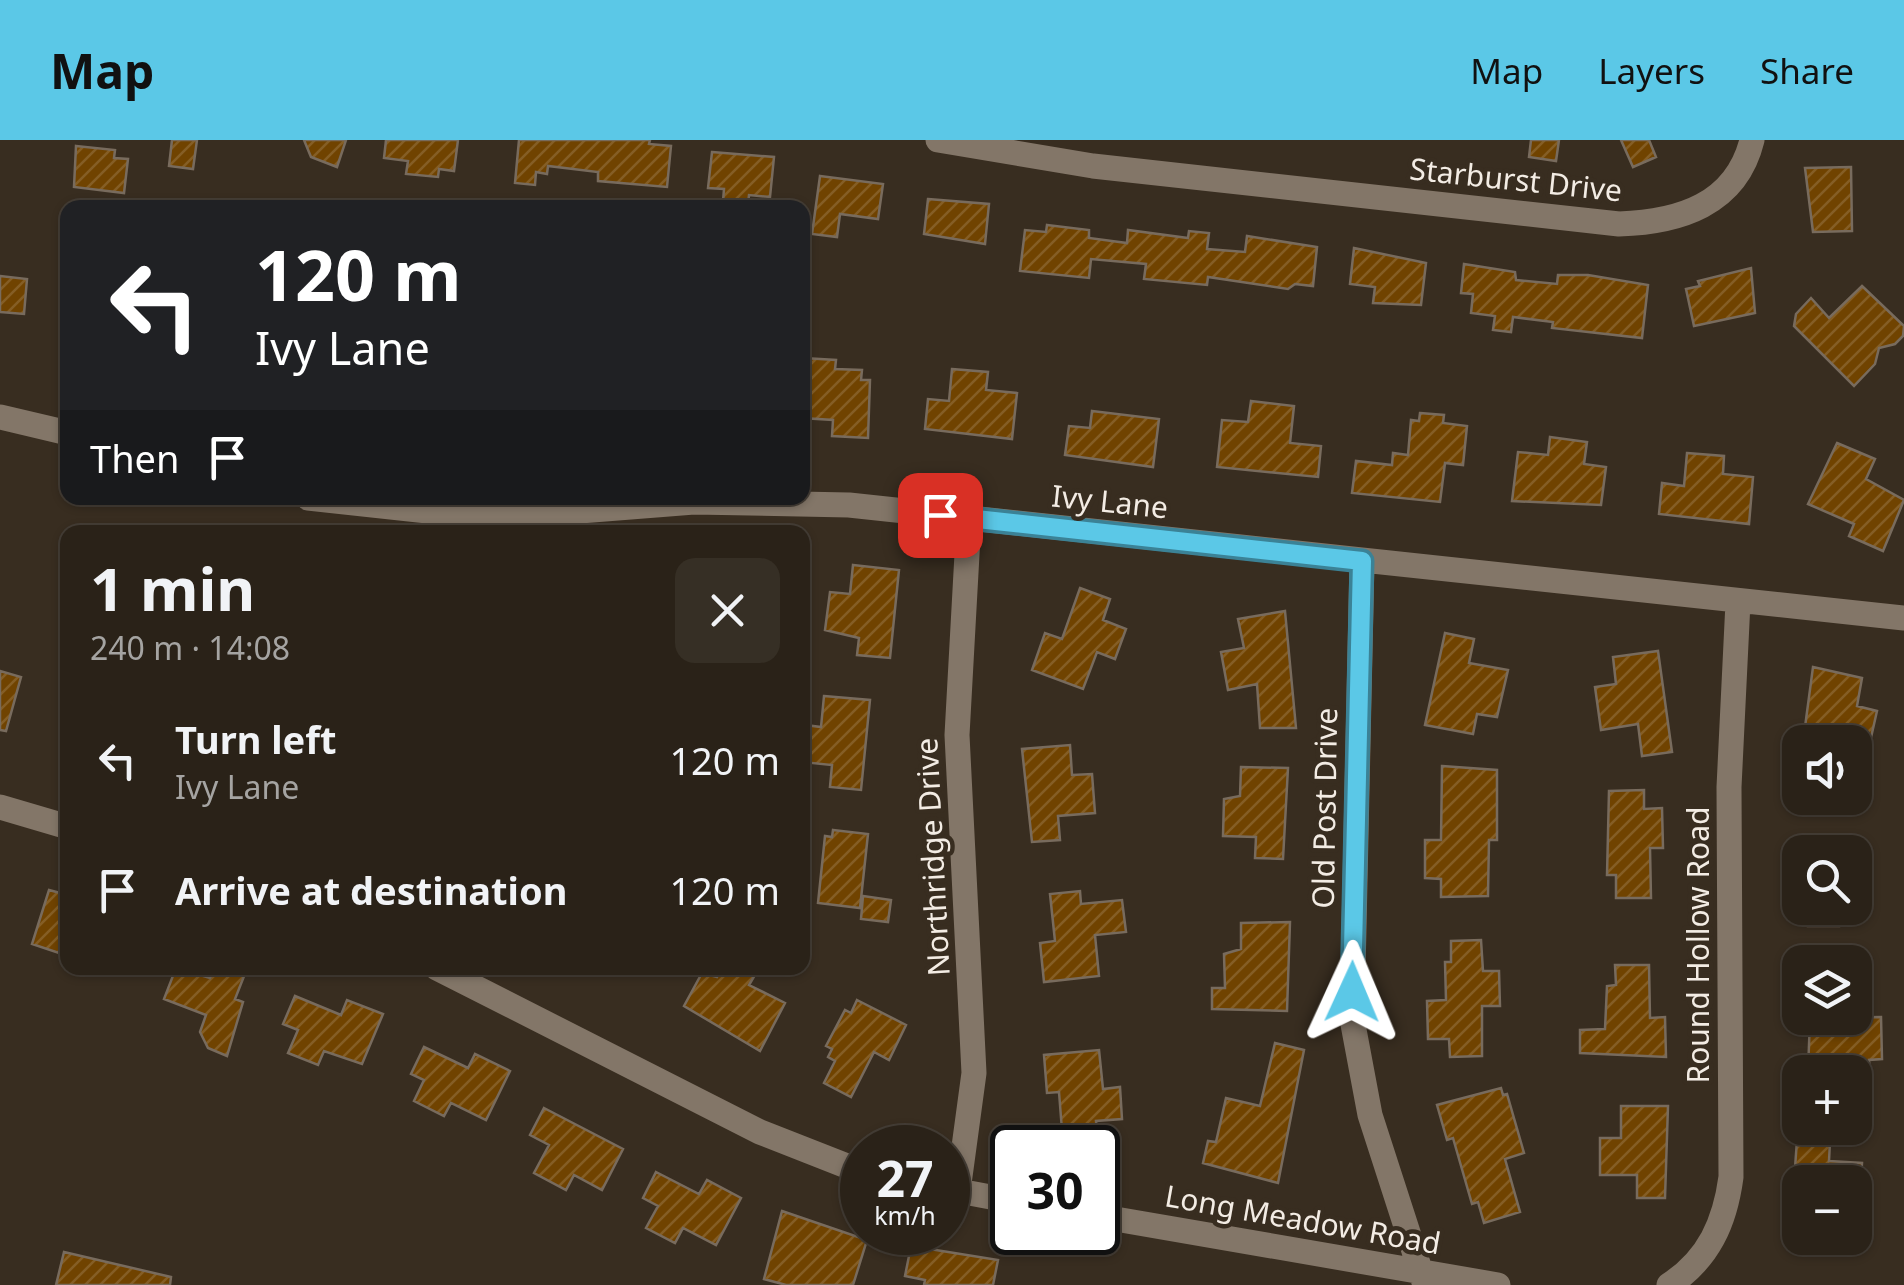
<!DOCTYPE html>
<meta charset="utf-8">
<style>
body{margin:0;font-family:"Noto Sans",sans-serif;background:#362f25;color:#f1f3f6;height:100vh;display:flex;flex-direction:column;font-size:38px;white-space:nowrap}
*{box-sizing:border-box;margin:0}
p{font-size:32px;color:#a5a4a2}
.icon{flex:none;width:55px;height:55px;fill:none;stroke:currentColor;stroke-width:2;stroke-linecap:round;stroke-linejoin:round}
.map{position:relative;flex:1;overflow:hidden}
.panel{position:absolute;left:60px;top:385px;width:750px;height:450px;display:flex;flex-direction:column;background:#2a2218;border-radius:20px;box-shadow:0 2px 8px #0004,0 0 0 2px #463f37}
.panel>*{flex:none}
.guide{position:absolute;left:60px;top:60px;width:750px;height:305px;border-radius:20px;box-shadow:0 2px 8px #0004,0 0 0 2px #463f37;background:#202124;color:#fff;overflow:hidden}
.controls{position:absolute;left:1782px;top:585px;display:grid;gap:20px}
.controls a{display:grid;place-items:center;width:90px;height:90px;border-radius:20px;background:#2a2218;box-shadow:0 2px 8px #0004,0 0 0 2px #463f37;font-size:50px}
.speed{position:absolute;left:840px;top:985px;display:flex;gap:20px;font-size:50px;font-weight:700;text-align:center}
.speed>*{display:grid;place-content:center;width:130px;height:130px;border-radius:50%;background:#2a2218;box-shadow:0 2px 8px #0004,0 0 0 2px #463f37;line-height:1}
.speed small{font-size:25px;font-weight:400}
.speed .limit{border:5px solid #111;border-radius:15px;background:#fff;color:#111}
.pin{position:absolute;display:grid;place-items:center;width:85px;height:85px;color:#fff;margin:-42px;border-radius:20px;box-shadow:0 5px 15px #0006}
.me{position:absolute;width:110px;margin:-55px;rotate:1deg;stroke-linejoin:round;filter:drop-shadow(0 0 8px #0008)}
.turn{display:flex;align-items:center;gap:35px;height:210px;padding:0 30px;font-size:45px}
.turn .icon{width:130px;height:130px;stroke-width:2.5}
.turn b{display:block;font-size:70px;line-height:85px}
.then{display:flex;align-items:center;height:95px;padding:0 30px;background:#0003;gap:20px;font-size:38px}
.round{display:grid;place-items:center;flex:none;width:105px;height:105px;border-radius:20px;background:#362f25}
.summary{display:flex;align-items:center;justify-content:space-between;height:170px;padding:0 30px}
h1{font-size:60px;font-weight:700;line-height:75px}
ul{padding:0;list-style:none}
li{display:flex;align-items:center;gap:30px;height:130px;padding:0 30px}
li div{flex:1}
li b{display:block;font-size:38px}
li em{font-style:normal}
header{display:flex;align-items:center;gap:60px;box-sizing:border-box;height:140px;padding:0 50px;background:#5bc8e7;color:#111}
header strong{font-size:48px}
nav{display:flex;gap:55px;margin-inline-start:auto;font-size:35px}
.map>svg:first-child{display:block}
.building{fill:url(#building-hatch);stroke:#786b5d;stroke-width:2.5}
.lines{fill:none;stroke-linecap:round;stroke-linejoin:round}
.minor{stroke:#837668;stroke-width:25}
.route-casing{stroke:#3b8296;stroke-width:25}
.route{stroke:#5bc8e7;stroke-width:18}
.labels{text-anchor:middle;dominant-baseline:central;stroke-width:9;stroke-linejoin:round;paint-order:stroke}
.street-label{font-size:30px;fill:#f3ece4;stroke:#382d20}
</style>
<header>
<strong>Map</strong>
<nav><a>Map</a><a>Layers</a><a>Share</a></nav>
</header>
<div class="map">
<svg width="1904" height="1145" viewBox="0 0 1904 1145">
<defs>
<pattern id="building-hatch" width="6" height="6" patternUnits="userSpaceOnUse" patternTransform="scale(2.5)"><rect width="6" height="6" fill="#704300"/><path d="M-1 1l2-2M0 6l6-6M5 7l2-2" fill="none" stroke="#855e25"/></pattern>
</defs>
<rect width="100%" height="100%" fill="#382d20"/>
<path class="building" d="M172 0H197L193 29 169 26Z
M304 0H346L337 27 311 17Z
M386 0H458L454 31 439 29 438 37 406 34 408 21 384 18Z
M519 0H650L649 4 671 6 667 47 598 41V32L548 26 547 34 536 32 535 45 515 43Z
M1531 0H1559L1556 21 1529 17Z
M1621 0H1649L1656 17 1633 27Z
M76 6 115 10 114 18 128 19 124 53 74 47Z
M712 12 774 17 770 57 749 55 748 64 723 61 724 49 708 48Z
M1851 27 1852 91 1813 92 1805 28Z
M820 36 883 44 878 79 840 74 837 97 812 94Z
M928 59 989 64 985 104 924 94Z
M1047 85 1089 90V98L1127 103 1128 90 1188 98 1189 91 1209 93 1207 109 1245 112 1247 96 1317 107 1313 146 1295 144 1288 149 1208 137 1207 145 1144 139 1146 124 1091 119 1089 138 1020 131 1025 90 1046 92Z
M1354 108 1426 123 1421 165 1373 163 1375 147 1350 144Z
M1464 124 1515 132 1516 140 1557 144 1558 135H1588L1648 145 1642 198 1552 188 1553 182 1513 177 1511 192 1493 190 1495 176 1471 173 1473 154 1461 153Z
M1751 128 1755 173 1694 186 1686 149 1700 146 1698 141Z
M0 136 27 139 24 174 0 172Z
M1862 146 1904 186 1903 196 1895 204 1879 208 1875 224 1854 246 1794 186 1796 174 1811 158 1829 178Z
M803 218 836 220 835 229 862 230 861 240H870L868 298 832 296 833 280 802 278Z
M952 229 988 232 986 250 1017 253 1012 299 925 289 928 259 949 261Z
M1251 261 1294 266 1290 303 1321 306 1318 337 1217 327 1222 280 1248 282Z
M1092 271 1159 279 1153 327 1065 315 1069 286 1090 288Z
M1420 273 1444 275 1443 283 1467 286 1463 325 1445 323 1440 362 1352 353 1356 321 1392 325 1393 313 1408 315 1411 280 1419 281Z
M1550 297 1587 302 1584 324 1606 327 1601 365 1512 361 1518 312 1548 315Z
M1837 303 1875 319 1866 339 1904 360 1883 411 1849 396 1854 384 1808 364Z
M1687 313 1724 316 1723 334 1753 337 1749 384 1659 374 1662 343 1684 346Z
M853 425 899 430 890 518 857 515 859 498 825 490 830 452 850 454Z
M1080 448 1110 459 1103 480 1126 489 1115 519 1097 512 1083 549 1032 530 1045 493 1062 499Z
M1285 471 1296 588H1260L1257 544 1228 550 1221 512 1244 508 1238 479Z
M1445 493 1474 499 1469 523 1508 530 1497 577 1477 574 1473 594 1425 585Z
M1658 511 1672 612 1642 616 1638 584 1601 590 1595 547 1616 544 1613 517Z
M1813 527 1862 538 1857 566 1877 571 1870 602H1803Z
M0 531 21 537 6 591 0 590Z
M824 556 870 560 861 650 830 647 832 625 802 622 805 585 821 587Z
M1070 605 1072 635 1092 634 1095 673 1058 676 1060 700 1032 702 1022 609Z
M1442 626 1497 630V700H1489L1488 756 1441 757V739L1425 738V700H1441Z
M1241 627 1288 628 1283 719 1255 718 1256 697 1223 696 1224 659 1240 656Z
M1644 650V669L1662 668 1663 708H1650L1651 758H1616V735H1607L1609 651Z
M833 690 868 694 860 768 818 763 825 696 832 697Z
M49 750 68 755V816L32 804Z
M1080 751 1081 764 1122 760 1126 792 1095 795 1099 836 1044 842 1040 803 1055 801 1050 754Z
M863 756 891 760 888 782 861 779Z
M1808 768H1839V786H1808Z
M1290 782 1287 871 1212 869V848H1225L1224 814 1241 809V783Z
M1481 800 1483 831H1499L1500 866H1482V916L1450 917 1449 899H1428L1427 861 1446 860 1445 822H1451V801Z
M1615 825H1649L1650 878 1665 877 1666 917 1580 913V890L1605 889 1607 846 1616 845Z
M176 828 210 838 214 828 246 831 235 859 243 862 227 916 208 908 200 892 206 875 164 859Z
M722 828H759L749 845 785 863 760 911 684 866 702 833 717 837Z
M295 856 341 875 347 860 383 874 362 924 324 911 318 925 288 913 298 890 283 884Z
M857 860 906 885 889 920 874 912 851 957 824 943 835 921 828 917 832 909 826 906 845 870 851 873Z
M1881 877 1882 919 1869 920 1870 932H1808L1810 878Z
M1275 903 1304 910 1278 1043 1203 1023 1208 1001 1216 1002 1226 958 1260 966Z
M424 907 468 928 475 914 510 931 486 980 451 963 444 976 414 961 424 940 411 934Z
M1099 910 1103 949 1120 947 1122 979 1096 981 1098 1000 1063 1003 1059 952 1047 953 1044 915Z
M1501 948 1503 955 1507 954 1524 1013 1505 1019 1520 1072 1484 1083 1478 1062 1472 1064 1453 998 1447 1000 1437 965Z
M1621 966H1668L1665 1058H1637V1035H1600V998H1621Z
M544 968 623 1009 602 1050 574 1035 566 1050 534 1033 549 1005 530 995Z
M1797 1000 1830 1002 1829 1021 1862 1023 1861 1042H1794Z
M656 1032 699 1054 707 1040 741 1058 716 1105 683 1088 675 1103 646 1088 658 1066 643 1058Z
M782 1071 867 1100 853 1145H786L764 1139Z
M911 1106 998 1120 993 1145H924L925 1140 905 1136Z
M64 1112 171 1137 170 1145H56Z"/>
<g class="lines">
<path class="minor" d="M938 0 1093 26 1619 84C1679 82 1736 65 1752 0
M0 277 68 293
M308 358 446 373 529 375 694 362 849 365 1904 478
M1362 421 1352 879 1370 975 1425 1145
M0 667 68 687
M437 828 760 992 862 1032
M948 1049 1012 1061
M958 1051 974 933 957 595 969 378
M1098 1076 1498 1145
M1669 1145C1709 1119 1725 1082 1731 1037L1729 647 1738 462"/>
</g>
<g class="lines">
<defs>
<path id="route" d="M940 375 1362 421 1352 852"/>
</defs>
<use href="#route" class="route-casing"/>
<use href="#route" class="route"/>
</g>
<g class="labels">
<g class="street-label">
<text transform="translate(1516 39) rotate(6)">Starburst Drive</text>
<text transform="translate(1110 361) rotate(6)">Ivy Lane</text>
<text transform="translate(1324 668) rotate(-89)">Old Post Drive</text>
<text transform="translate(932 717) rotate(-93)">Northridge Drive</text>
<text transform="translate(1697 805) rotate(-90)">Round Hollow Road</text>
<text transform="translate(1303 1079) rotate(10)">Long Meadow Road</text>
</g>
</g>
</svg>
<div class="controls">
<a><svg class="icon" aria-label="sound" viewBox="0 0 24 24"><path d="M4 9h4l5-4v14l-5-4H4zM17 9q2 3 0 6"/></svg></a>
<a><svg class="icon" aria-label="search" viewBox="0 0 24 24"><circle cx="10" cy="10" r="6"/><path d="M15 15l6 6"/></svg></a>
<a><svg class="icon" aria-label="layers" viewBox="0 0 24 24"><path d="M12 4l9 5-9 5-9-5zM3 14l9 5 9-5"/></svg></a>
<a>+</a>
<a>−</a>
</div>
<div class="speed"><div>27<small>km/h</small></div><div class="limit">30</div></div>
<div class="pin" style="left:940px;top:375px;background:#d93025"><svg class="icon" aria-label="arrive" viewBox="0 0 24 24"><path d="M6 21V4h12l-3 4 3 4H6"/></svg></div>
<svg class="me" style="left:1352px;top:852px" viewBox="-20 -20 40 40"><path d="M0-17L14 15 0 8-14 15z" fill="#5bc8e7" stroke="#fff" stroke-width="4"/></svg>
<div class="guide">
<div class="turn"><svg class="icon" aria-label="left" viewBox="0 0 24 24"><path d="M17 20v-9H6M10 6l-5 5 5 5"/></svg><div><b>120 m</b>Ivy Lane</div></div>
<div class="then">Then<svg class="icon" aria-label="arrive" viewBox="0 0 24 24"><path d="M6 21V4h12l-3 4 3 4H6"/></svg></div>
</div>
<section class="panel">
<div class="summary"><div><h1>1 min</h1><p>240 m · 14:08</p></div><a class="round"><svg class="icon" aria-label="close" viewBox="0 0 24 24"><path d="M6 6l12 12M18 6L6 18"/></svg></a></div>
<ul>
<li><svg class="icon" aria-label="left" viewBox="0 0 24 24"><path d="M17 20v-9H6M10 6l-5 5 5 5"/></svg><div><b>Turn left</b><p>Ivy Lane</p></div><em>120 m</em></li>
<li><svg class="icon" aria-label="arrive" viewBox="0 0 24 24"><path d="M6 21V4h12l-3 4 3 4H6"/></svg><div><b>Arrive at destination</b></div><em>120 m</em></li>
</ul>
</section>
</div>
